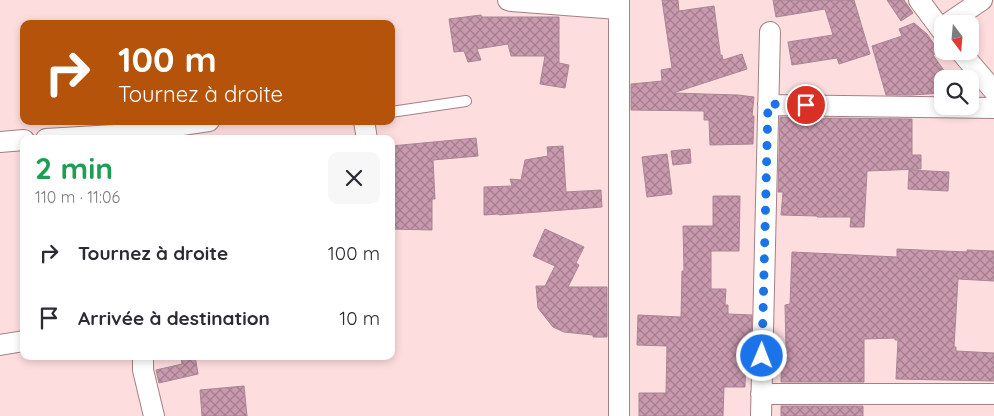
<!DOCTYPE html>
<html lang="fr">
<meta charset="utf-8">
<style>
body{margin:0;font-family:Quicksand,sans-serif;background:#f7f7f7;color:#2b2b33;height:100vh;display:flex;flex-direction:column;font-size:19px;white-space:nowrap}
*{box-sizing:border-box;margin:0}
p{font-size:16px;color:#7c7c81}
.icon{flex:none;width:28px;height:28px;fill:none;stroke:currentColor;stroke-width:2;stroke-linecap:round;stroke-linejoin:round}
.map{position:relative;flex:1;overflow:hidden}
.side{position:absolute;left:20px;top:135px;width:375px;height:225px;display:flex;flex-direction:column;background:#fff;border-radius:10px;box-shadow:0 2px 8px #0003}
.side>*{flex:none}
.guide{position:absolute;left:20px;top:20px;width:375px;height:105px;border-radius:10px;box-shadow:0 2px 8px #0003;background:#b45309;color:#fff;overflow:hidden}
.needle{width:32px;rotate:164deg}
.fabs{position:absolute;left:934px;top:15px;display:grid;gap:10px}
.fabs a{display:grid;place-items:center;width:45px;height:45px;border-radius:10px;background:#fff;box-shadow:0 2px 8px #0003;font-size:25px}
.pin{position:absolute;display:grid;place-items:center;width:42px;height:42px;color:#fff;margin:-21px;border:2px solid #fff;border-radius:50%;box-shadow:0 1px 5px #0007}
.me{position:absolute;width:55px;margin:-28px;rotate:1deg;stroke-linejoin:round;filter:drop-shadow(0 0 4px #0008)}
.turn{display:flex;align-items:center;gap:18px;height:105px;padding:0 15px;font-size:22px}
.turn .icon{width:65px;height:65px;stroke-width:2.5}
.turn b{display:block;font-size:35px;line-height:42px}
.round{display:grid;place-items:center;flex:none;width:52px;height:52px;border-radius:10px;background:#f7f7f7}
.headline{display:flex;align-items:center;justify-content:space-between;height:85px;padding:0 15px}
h1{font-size:30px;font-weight:800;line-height:38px;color:#1e9e55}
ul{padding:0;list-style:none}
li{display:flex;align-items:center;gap:15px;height:65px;padding:0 15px}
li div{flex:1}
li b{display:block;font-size:19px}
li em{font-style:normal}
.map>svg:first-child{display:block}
.building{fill:url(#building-cross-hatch);stroke:#a88694}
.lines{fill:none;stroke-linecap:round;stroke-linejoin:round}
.lane-casing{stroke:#a58083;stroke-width:12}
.street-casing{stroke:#a58083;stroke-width:22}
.lane{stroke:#fff;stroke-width:10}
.street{stroke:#fff;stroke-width:20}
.route{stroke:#1a73e8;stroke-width:9;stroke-dasharray:0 16.2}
</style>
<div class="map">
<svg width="994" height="416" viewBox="0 0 994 416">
<defs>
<pattern id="building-cross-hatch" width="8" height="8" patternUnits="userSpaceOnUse" patternTransform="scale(1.25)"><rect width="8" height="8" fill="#c999ad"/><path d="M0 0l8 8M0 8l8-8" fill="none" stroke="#a57e8e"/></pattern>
</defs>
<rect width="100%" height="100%" fill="#fedddf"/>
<path class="building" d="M662 0H678L679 11 714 6 720 52V55H722L723 60 742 54 747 69 673 93 738 95 754 97 752 116H754L753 144 710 145 709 120H704V111L631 110V84L662 81 661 70 672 68Z
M773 0H854L870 54 839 64 837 58 792 65 788 42 833 35 825 9 776 17Z
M887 0H904L913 13 901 21Z
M481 15 482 17H559V63L569 65 565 88 540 84 545 56H511L508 44 477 49 481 60 468 62 464 51 454 52 449 19Z
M914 23 927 34 940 53 933 55 950 79H942V93L912 95H886L872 46 902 36 899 29Z
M780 117 825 119V118L912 119V155H921V169L867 171 864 227H850L851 217H817V216L781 215 783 192H778Z
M476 138 478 156 433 160 435 199H432V230L391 229V146Z
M563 146 566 192 601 190 602 207 499 215V214L484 215V187L512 186 510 179 521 180 525 160 548 156 547 147Z
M690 149 691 163 673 165 671 151Z
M667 154 672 194 647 197 642 157Z
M909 170 949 172 948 191 908 189Z
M713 196H740L739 251H711V289H726L725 305H728V314L752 315 751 347H746L745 387H724L723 416H639V393H666L667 346 637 345 638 315 681 317 682 271H684L683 226H713Z
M545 229 584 247 576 263 579 265 568 287H607V337H593V335L564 332 553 327 538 308 536 286H545L555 266 533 256Z
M897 249 967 252V250L994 251V281L958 279 954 347H956V351L994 353V381L896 379 898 340H895V338L864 339V382H781L782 347H786L785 305 790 304 792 252 897 257Z
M181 356H195L198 374 159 383 156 370 182 364Z
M244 386 247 416H202L200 390Z
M781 406H863V416H781Z"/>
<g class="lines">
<defs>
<path id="lane" d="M391 112 466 101"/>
<path id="street" d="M508 0 511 1 618 9
M619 0V416
M919 0 942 31
M947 24 982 0
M960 51 994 91
M768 105 994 108
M364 121 367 139
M46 139 114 135 209 121
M0 142 24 140
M0 345 24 341
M143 356V370L154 416
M761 394H994
M761 416 770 32"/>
</defs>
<use href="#lane" class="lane-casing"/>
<use href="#street" class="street-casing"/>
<use href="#lane" class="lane"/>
<use href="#street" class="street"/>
</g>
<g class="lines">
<path class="route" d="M762 356 768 104 806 105"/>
</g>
</svg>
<div class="fabs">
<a><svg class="needle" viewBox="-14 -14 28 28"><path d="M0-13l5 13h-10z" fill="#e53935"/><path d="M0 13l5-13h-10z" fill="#7c7c81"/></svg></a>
<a><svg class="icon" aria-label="search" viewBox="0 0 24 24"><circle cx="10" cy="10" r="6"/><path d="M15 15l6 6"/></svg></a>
</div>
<div class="pin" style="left:806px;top:105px;background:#d93025"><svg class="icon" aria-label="arrive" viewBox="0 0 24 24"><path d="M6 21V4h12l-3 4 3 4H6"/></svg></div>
<svg class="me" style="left:762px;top:356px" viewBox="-20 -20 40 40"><circle r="17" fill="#1a73e8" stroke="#fff" stroke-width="3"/><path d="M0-11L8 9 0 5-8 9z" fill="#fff"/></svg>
<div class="guide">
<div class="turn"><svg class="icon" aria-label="right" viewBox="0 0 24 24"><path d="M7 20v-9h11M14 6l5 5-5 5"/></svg><div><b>100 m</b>Tournez à droite</div></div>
</div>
<section class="side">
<div class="headline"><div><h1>2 min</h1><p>110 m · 11:06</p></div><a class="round"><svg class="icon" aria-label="close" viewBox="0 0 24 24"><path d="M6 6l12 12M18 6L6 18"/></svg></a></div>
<ul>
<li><svg class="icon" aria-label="right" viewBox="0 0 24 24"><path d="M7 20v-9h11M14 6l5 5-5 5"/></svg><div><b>Tournez à droite</b></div><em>100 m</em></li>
<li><svg class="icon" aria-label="arrive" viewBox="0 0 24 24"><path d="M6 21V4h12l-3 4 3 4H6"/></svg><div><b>Arrivée à destination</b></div><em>10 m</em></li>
</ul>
</section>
</div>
